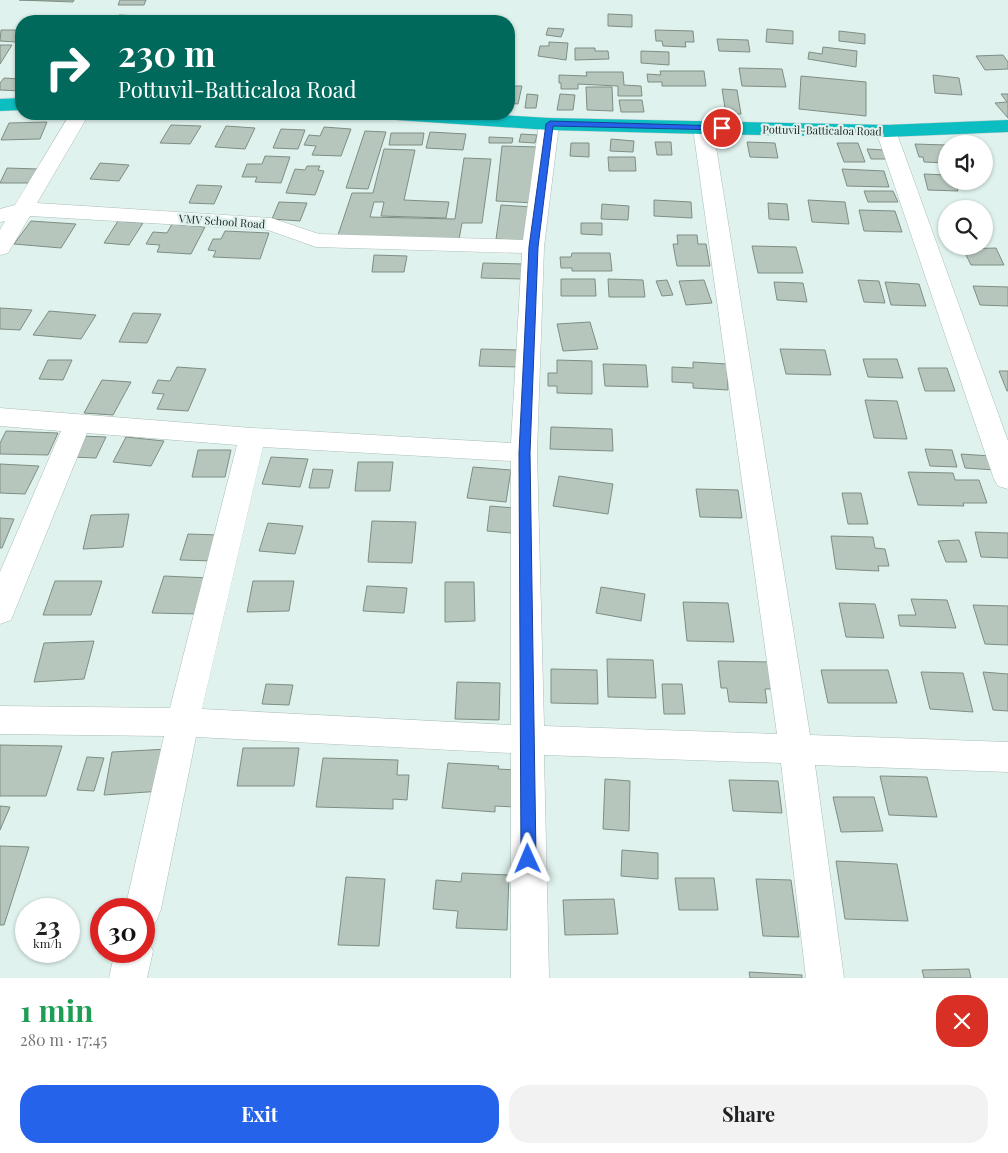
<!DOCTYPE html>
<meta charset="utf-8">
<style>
body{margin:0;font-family:"Playfair Display",serif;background:#f2f2f2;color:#202124;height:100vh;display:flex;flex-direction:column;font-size:19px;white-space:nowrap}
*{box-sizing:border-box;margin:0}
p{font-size:16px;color:#757577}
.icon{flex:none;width:28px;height:28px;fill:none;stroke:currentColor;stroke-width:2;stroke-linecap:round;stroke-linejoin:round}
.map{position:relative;height:978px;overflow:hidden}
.panel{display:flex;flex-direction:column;background:#fff;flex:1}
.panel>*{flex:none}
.top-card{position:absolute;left:15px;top:15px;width:500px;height:105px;border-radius:20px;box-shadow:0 1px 4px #0004;background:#00695c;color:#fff;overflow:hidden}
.tools{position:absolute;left:938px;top:135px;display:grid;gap:10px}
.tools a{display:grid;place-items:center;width:55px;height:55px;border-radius:50%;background:#fff;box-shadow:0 1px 4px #0004;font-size:25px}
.speed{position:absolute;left:15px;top:898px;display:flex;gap:10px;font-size:25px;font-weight:700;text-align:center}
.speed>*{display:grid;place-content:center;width:65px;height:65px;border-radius:50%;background:#fff;box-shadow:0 1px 4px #0004;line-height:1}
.speed small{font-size:12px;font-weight:400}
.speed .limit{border:8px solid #d22;background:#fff;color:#111}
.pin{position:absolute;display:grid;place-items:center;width:42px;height:42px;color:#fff;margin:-21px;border:2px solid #fff;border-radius:50%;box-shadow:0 1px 5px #0007}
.me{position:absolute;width:55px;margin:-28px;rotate:359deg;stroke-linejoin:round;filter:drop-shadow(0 0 4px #0008)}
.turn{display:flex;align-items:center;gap:18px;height:105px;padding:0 20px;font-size:22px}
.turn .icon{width:65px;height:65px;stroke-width:2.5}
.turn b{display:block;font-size:35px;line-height:42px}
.round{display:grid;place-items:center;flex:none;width:52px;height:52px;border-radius:20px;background:#f2f2f2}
.head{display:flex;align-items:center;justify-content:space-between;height:85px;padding:0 20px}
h1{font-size:30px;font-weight:700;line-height:38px;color:#1e9e55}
.action{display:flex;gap:10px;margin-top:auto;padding:10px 20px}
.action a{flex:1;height:58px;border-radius:20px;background:#2563eb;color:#fff;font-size:20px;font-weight:700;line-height:58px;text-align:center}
.action a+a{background:#f2f2f2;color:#202124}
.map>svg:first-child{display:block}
.building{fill:#b7c6bc;stroke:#7f8e84}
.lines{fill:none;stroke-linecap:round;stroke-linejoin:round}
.minor-casing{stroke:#aabdb8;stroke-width:1}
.highway-casing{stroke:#cecfcf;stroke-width:1}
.minor{fill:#fff;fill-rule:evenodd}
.highway{fill:#0cbec1;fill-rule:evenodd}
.route{fill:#2563eb;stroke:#184099}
.labels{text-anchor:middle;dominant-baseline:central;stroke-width:4.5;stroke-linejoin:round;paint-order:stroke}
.far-street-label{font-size:11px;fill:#1f2624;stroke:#dff2ed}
</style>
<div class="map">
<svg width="1008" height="978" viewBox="0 0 1008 978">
<rect width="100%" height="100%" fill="#dff2ed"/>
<path class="building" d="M19 0H74L73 2Z
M120 0H146L144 5H118Z
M608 14 632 15V27L608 26Z
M119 15 140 16 137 21H115Z
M548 28 564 29 561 37 546 35Z
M767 29 793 31V44L766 42Z
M1 30H21V36L16 42 0 41Z
M655 30 693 31 694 42H685L686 47 663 46 662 41H656Z
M839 31 865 34V44L839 41Z
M717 39 748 40 750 52 719 51Z
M549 42 568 43 566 60 538 56 540 46H549Z
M0 45H12L0 64Z
M823 47 857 51 856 67 808 59 809 52 822 54Z
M575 48H595V51H608L609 59 575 60Z
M641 51 669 52V65L641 63Z
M1003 55 1008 62V69L985 70 976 56Z
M739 68 782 69 786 87 742 86Z
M660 71H704L706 86H662V82H648L647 74 661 75Z
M586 72H623L624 85 641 86 642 96H618V86L578 84V89H561V83H559V75L587 76Z
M933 75 959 78 962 95 935 93Z
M801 76 866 82V116L799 109Z
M4 78 21 79V91L0 90V83Z
M509 86H522L518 104 510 103 509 106Z
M586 87H612L613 111 587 110Z
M722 89 737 90 741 114H726Z
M527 94 538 95 536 108H525Z
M560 94 575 95 573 110H557Z
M1001 94H1008V118L995 103 1007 102Z
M619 100H642L644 112H621Z
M47 122 40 139 1 140 9 123Z
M171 125 201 126 190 144 160 143Z
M226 126 255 128 245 149 215 147Z
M324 127 351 129 341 156 312 155 316 146 304 145 309 135 320 136Z
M281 129 305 130 298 149 273 148Z
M365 131 386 132 368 189 346 188Z
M430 132 466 134 463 150 426 148Z
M391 133H424L422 145H389Z
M521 134 537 135 535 143 519 142Z
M489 137 513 138 512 143H489Z
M611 139 634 141 633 152 610 151Z
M655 142H671L672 155H657Z
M747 142 775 143 778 158 750 157Z
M571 143H589V157L570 156Z
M837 143H858L865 162H844Z
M915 144 946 145V163L924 162 923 157H919Z
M502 146 539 147 535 203 496 201Z
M384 149 415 150 404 200 449 202 446 218 381 216 384 202H374L370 217 455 219 464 158 491 159 482 223H462L459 239 338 235 352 193H373Z
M867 149 884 150 888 159H871Z
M265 156 290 157 281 183 255 182 257 177H242L247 164H262Z
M608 157H635L636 171H609Z
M100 163 129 165 119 181 90 179Z
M307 166H320L318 170 324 171 315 195 286 193 295 169 305 170Z
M7 168 38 169 30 183H0Z
M842 169 884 171 889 187 847 186Z
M924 174 946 175V181H955L958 191 928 190Z
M197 185 222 186 214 204 189 203Z
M864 191H893L898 202H868Z
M654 200 691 202 692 218 654 216Z
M808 200 845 202 849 224 812 222Z
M279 202 307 203 300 221 272 219Z
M768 203 787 204 789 220 769 219Z
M602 204 629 206 628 220 601 219Z
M501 205 532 207 528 241 496 239Z
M859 210 895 211 902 232 864 231Z
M31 221 76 224 61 248 14 244Z
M118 221 143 223 129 245 104 243Z
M581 223H602V235L581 234Z
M172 224 205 227 191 254 157 252 160 245 146 244 153 232 167 233Z
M225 231 269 233 260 259 213 257 216 251 208 250 213 239H221Z
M677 235H697L698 244H706L710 266H677L673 244H678Z
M752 246 796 247 803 273H758Z
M996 248 1004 265H971L963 249Z
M572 253H610L612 271H572V268H561L560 257H571Z
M374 255 407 256 404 272H372Z
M483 263 524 264 523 279 481 278Z
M561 279H595L596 296H561Z
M608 279 643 280 645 297H609Z
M667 280 673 295 662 296 656 281Z
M704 280 712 303 686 305 679 281Z
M858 280 879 281 885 303 864 302Z
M774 282 803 283 807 302 777 300Z
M885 282 919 284 926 306 891 305Z
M973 286 1008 287V306L980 305Z
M0 308 32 310 20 330 0 329Z
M49 311 96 315 81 339 33 335Z
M133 313 161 314 147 343 119 342Z
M590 322 598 349 563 351 557 324Z
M481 349 519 350 518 367 479 366Z
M780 349 825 350 831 375 786 374Z
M863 359H897L903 378 868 377Z
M48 360H72L63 380 39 379Z
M557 360 592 361V394L557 393V386H548V373H557Z
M693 362 727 364 728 390 693 388V383L672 382V367L693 368Z
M603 364 646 365 648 387 605 386Z
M177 367 206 369 188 411 157 409 164 394 152 393 158 380 170 381Z
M918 368H947L955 391H925Z
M999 371H1008V391H1007Z
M102 380 131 382 113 415 84 413Z
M865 400 897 401 907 439 874 438Z
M551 427 612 429 613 451 550 449Z
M6 431 58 433 48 455 0 454V443Z
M81 436 106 437 96 458 71 457Z
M126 437 164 441 151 466 113 462Z
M925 449 952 450 957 467 930 466Z
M198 450H231L225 477H192Z
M961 454 991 456 995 470 965 468Z
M271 457 308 459 300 487 262 484Z
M358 462H393L390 491H355Z
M0 464 39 466 25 494 0 493Z
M473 467 511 470 506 502 467 498Z
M313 469 333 470 329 488H309Z
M908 472 953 473 955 480H979L987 503H963L964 506 918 505Z
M559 476 613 484 608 514 553 506Z
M696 489 738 490 742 518 700 517Z
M842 493H861L868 524H848Z
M490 506 514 508 511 533 487 531Z
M129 514 123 547 83 549 91 515Z
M0 518 14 519 2 548H0Z
M372 521 416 522 412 563 368 562Z
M268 523 303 526 295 554 259 551Z
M975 532 1008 533V558L981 557Z
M188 534 220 535 213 561 180 560Z
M831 536 873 537 875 548 885 549 889 566H878L879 571 836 569Z
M959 540 967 562H946L938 541Z
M164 576 210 578 199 614 152 613Z
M55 581H102L91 615H43Z
M253 581H294L289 611 247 612Z
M445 582H474L475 621 445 622Z
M367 586 407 588 404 613 363 611Z
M601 587 645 594 641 621 596 613Z
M911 599 947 600 956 628 900 626 898 615H916Z
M683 602 728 603 734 642 687 641Z
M839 603 875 604 884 638 846 637Z
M973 605 1008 606V645L985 644Z
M94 641 84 679 34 682 44 643Z
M607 659 653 660 656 698 608 697Z
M718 661 770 662 774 689H765L767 703 729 702 727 688H721Z
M551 669 597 670 598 704 551 703Z
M821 670H888L897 703H828Z
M921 672 963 673 973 712 930 709Z
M983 672 1008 674V711L993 710Z
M457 682 500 683 499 720 455 719Z
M266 684 293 685 289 705 262 704Z
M662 684H682L685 714H664Z
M0 745 62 746 46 796H0Z
M243 748H299L294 786H237Z
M168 749 162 791 104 795 112 752Z
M87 757 104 758 94 791 77 790Z
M323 758 398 760 397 775H409L407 800 393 799V809L316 807Z
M448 763 499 766 498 769 517 770 514 807 495 806V812L442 808Z
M880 776 927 777 937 817 889 815Z
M605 779 630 781 629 831 603 829Z
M729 780 778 781 782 813 733 811Z
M833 797H874L883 831 841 832Z
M0 806 10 807 0 830Z
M0 846 29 847 4 925H0Z
M622 850 658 853V879L621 876Z
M836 861 897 864 908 921 845 919Z
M462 873 509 875 507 930 456 928 458 911 433 909 436 880 461 882Z
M346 877 385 879 379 946 338 945Z
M675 878H714L718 910H679Z
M756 879 791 880 799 937 763 936Z
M614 899 618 934 565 935 563 900Z
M969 969 971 978H924L922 970Z
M749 972 802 975V978H750Z"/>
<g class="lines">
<defs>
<path id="minor" d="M70 114H89L37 203 271 218 319 234 523 240 539 124 542 120 549 118 556 120 559 124 544 247 537 453 544 726 777 734 693 128 696 124 703 122 710 124 713 128 810 735 1008 742V772L815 765 844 978H806L781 763 544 755 549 978H511V753L196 737 161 909 156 922 144 927V909H125L164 736 0 734V706L170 708 237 445 87 433 11 620 0 624V572L61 431 0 426V408L252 428 511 443 522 253 316 247 268 230 30 216 8 253 0 255V230L5 221 0 222V209L15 205ZM263 447 511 461V725L202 709Z
M886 125 893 127 896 131 1008 441V489L998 486 994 479 876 131 879 127Z
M144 936 147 938 153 951 147 978H109L115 951H144Z"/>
<path id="highway" d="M21 98V110L0 111V99Z
M387 114H481L549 118 886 125 1008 120V132L886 137 703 134 549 130 397 120 390 118Z"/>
</defs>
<use href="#minor" class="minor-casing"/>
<use href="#highway" class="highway-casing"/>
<use href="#minor" class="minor"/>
<use href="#highway" class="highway"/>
</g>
<path class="route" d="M550 121 722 126 726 128 722 130 553 126 538 247 530 453 536 859 533 864 528 866 523 864 521 859 519 453 529 247 546 124Z"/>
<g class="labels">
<g class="far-street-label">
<text transform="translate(822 130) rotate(1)">Pottuvil-Batticaloa Road</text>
<text transform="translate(222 221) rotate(4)">VMV School Road</text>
</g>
</g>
</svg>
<div class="tools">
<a><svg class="icon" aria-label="sound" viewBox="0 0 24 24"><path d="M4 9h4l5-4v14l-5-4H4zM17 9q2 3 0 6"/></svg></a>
<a><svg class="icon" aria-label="search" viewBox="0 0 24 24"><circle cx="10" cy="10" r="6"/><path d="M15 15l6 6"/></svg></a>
</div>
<div class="speed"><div>23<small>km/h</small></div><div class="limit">30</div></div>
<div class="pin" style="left:722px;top:128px;background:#d93025"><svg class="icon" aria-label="arrive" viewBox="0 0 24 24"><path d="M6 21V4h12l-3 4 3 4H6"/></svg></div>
<svg class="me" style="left:528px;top:859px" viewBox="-20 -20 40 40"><path d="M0-17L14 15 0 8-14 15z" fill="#2563eb" stroke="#fff" stroke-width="4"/></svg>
<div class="top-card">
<div class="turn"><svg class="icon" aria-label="right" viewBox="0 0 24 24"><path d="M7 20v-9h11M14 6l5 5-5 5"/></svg><div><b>230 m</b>Pottuvil-Batticaloa Road</div></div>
</div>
</div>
<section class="panel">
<div class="head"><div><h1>1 min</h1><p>280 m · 17:45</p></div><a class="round" style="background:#d93025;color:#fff"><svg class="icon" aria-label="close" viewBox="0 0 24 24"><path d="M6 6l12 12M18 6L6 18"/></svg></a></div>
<div class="action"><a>Exit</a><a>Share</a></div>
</section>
